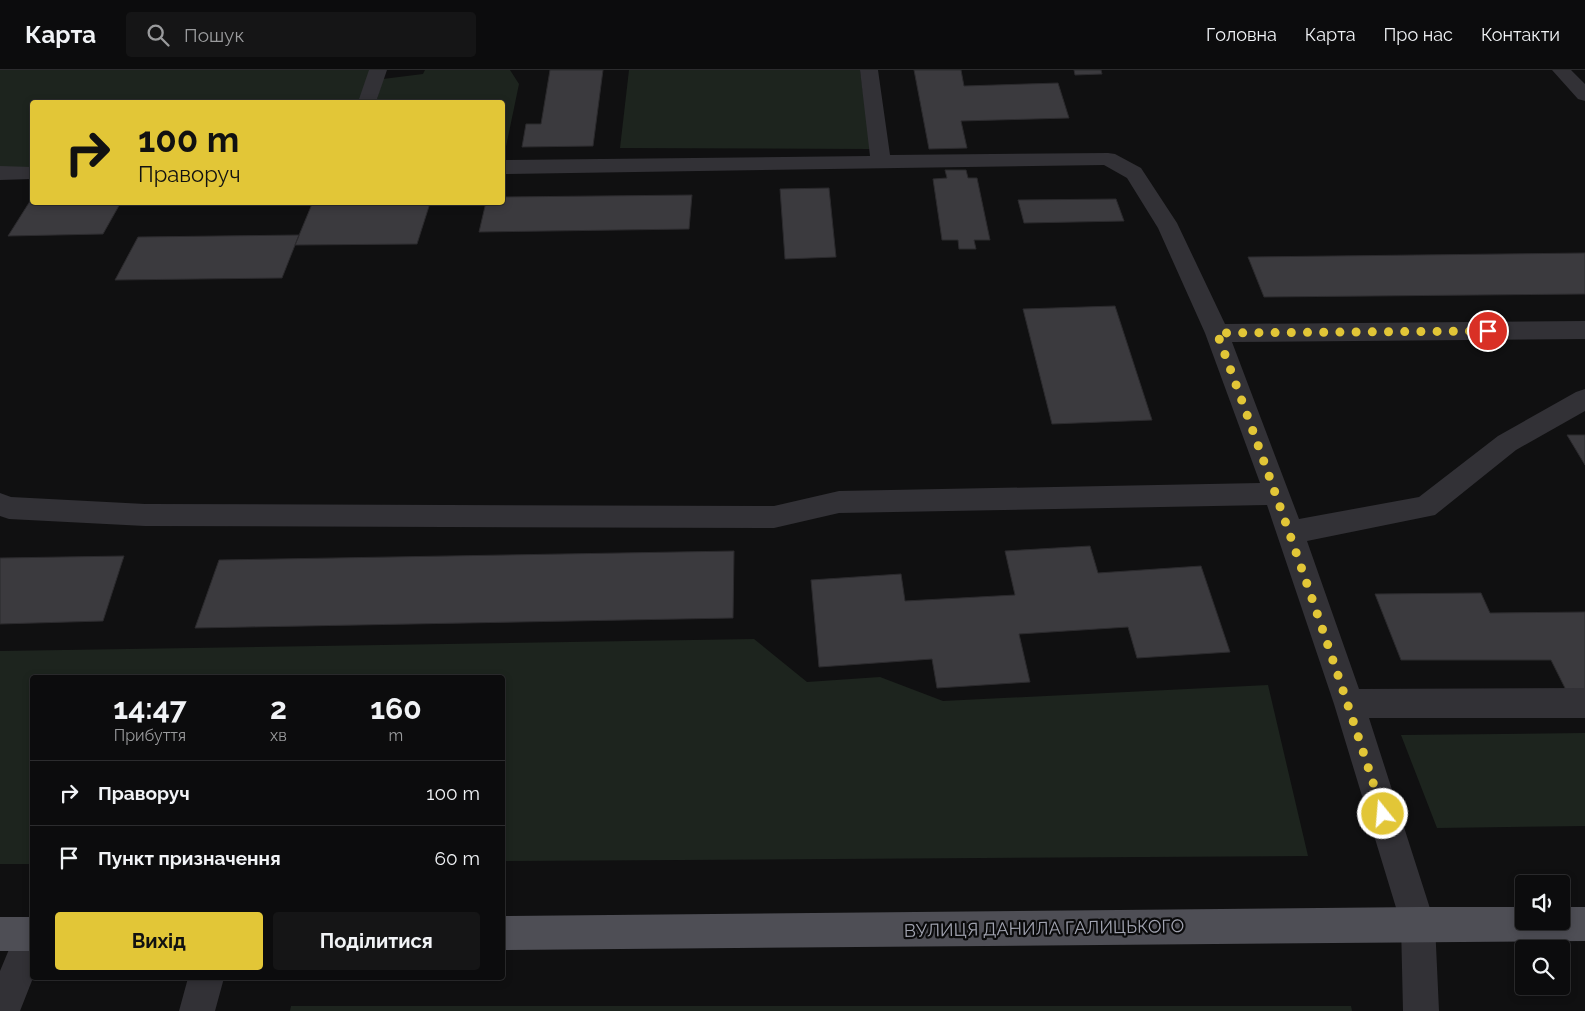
<!DOCTYPE html>
<html lang="uk">
<meta charset="utf-8">
<style>
body{margin:0;font-family:Raleway,sans-serif;background:#151516;color:#f1f3f6;height:100vh;display:flex;flex-direction:column;font-size:19px;white-space:nowrap}
*{box-sizing:border-box;margin:0}
p{font-size:16px;color:#9a9b9d}
.icon{flex:none;width:28px;height:28px;fill:none;stroke:currentColor;stroke-width:2;stroke-linecap:round;stroke-linejoin:round}
.map{position:relative;flex:1;overflow:hidden}
.side{position:absolute;left:30px;top:605px;width:475px;height:305px;display:flex;flex-direction:column;background:#0c0c0d;border-radius:5px;box-shadow:0 2px 8px #0003,0 0 0 1px #2c2c2e}
.side>*{flex:none}
.top-card{position:absolute;left:30px;top:30px;width:475px;height:105px;border-radius:5px;box-shadow:0 2px 8px #0003,0 0 0 1px #2c2c2e;background:#e2c637;color:#111;overflow:hidden}
.fabs{position:absolute;left:1515px;top:805px;display:grid;gap:10px}
.fabs a{display:grid;place-items:center;width:55px;height:55px;border-radius:5px;background:#0c0c0d;box-shadow:0 2px 8px #0003,0 0 0 1px #2c2c2e;font-size:25px}
.pin{position:absolute;display:grid;place-items:center;width:42px;height:42px;color:#fff;margin:-21px;border:2px solid #fff;border-radius:50%;box-shadow:0 1px 5px #0007}
.me{position:absolute;width:55px;margin:-28px;rotate:343deg;stroke-linejoin:round;filter:drop-shadow(0 0 4px #0008)}
.turn{display:flex;align-items:center;gap:18px;height:105px;padding:0 25px;font-size:22px}
.turn .icon{width:65px;height:65px;stroke-width:2.5}
.turn b{display:block;font-size:35px;line-height:42px}
.eta{display:flex;justify-content:space-evenly;align-items:center;height:85px;text-align:center}
.eta b{font-size:30px;font-weight:700;line-height:35px}
.action{display:flex;gap:10px;margin-top:auto;padding:10px 25px}
.action a{flex:1;height:58px;border-radius:5px;background:#e2c637;color:#111;font-size:20px;font-weight:700;line-height:58px;text-align:center}
.action a+a{background:#151516;color:#f1f3f6}
ul{padding:0;list-style:none}
li{display:flex;align-items:center;gap:15px;height:65px;padding:0 25px;border-top:1px solid #2c2c2e}
li div{flex:1}
li b{display:block;font-size:19px}
li em{font-style:normal}
header{display:flex;align-items:center;gap:30px;box-sizing:border-box;height:70px;padding:0 25px;background:#0c0c0d;border-bottom:1px solid #2c2c2e}
header strong{font-size:24px}
nav{display:flex;gap:28px;margin-inline-start:auto;font-size:18px}
.search{width:350px;height:45px;background:#151516;display:flex;align-items:center;gap:12px;box-sizing:border-box;padding:0 18px;border-radius:5px;color:#9a9b9d;font-size:19px}
.map>svg:first-child{display:block}
.green{fill:#1d241e}
.building{fill:#3b3a3e;stroke:#2b2a2d}
.lines{fill:none;stroke-linecap:round;stroke-linejoin:round}
.minor{fill:#323136;fill-rule:evenodd}
.major{fill:#4e4e55;fill-rule:evenodd}
.route{stroke:#e2c637;stroke-width:9;stroke-dasharray:0 16.2}
.labels{text-anchor:middle;dominant-baseline:central;stroke-width:4.5;stroke-linejoin:round;paint-order:stroke}
.near-street-label{font-size:18px;fill:#a2a4b1;stroke:#0b0b0c}
</style>
<header>
<strong>Карта</strong>
<div class="search"><svg class="icon" aria-label="search" viewBox="0 0 24 24"><circle cx="10" cy="10" r="6"/><path d="M15 15l6 6"/></svg>Пошук</div>
<nav><a>Головна</a><a>Карта</a><a>Про нас</a><a>Контакти</a></nav>
</header>
<div class="map">
<svg width="1585" height="941" viewBox="0 0 1585 941">
<rect width="100%" height="100%" fill="#101011"/>
<path class="green" d="M0 0H374L362 32H32V98H0Z
M425 0H510L519 14 503 91 502 32H376L383 9 423 4Z
M629 0H860L871 79 620 78Z
M754 569 807 612 880 607 943 631 1268 615 1308 786 503 791 502 608H32V794H0V581Z
M1585 663V756L1437 758 1401 665Z
M291 936H1351L1352 941H290Z"/>
<path class="building" d="M550 0H603L593 76 522 77 526 54H541Z
M914 0H961L964 16 1058 13 1069 48 961 51 967 78 929 79Z
M1074 0H1101L1102 4 1075 5Z
M945 100H966L968 108H977L990 170H974L976 179H959L958 170H942L933 109 947 108Z
M829 118 836 187 785 189 780 119Z
M692 125 689 159 479 162 486 132H502V127Z
M32 128V132H121L103 164 8 166Z
M1116 129 1124 151 1024 153 1018 130Z
M366 132 430 133 417 174 295 175 312 134Z
M299 165 282 208 115 210 138 167Z
M1585 183V224L1264 227 1248 187Z
M1115 236 1152 350 1052 354 1023 239Z
M1567 365H1585V395Z
M1090 476 1098 503 1201 496 1230 582 1137 588 1128 557 1019 564 1030 612 937 618 932 589 819 597 811 510 901 504 905 531 1015 525 1005 481Z
M734 481 733 548 195 558 219 490Z
M124 486 103 551 0 554V488Z
M1481 523 1490 543 1585 542V628H1570L1551 590H1401L1375 524Z"/>
<g class="lines">
<path class="minor" d="M369 0H387L376 32H358Z
M860 0H878L890 85 1108 83 1115 84 1141 98 1177 153 1225 254 1585 251V269L1232 272 1299 449 1419 427 1498 366 1576 322 1585 319V341L1516 380 1435 445 1307 471 1359 619 1585 618V648H1369L1435 854 1439 941H1403L1401 854 1334 634 1267 435 839 443 774 458 145 456 9 449 0 446V423L11 427 145 434 774 436 839 421 1260 413 1205 263 1158 158 1127 108 1104 95 502 104V90L870 86Z
M1552 0H1571L1585 14V31L1578 29Z
M0 96 32 97V109L0 110Z
M32 848 33 908 20 941H0V901L20 853Z
M188 908H224L215 941H179Z"/>
<path class="major" d="M1418 837H1524V851H1561V837H1585V871L502 880V846Z
M0 847H32V881H0Z"/>
</g>
<g class="lines">
<path class="route" d="M1383 744C1332 582 1276 422 1217 263L1488 261"/>
</g>
<g class="labels">
<g class="near-street-label">
<text transform="translate(1044 858) rotate(-1)">ВУЛИЦЯ ДАНИЛА ГАЛИЦЬКОГО</text>
</g>
</g>
</svg>
<div class="fabs">
<a><svg class="icon" aria-label="sound" viewBox="0 0 24 24"><path d="M4 9h4l5-4v14l-5-4H4zM17 9q2 3 0 6"/></svg></a>
<a><svg class="icon" aria-label="search" viewBox="0 0 24 24"><circle cx="10" cy="10" r="6"/><path d="M15 15l6 6"/></svg></a>
</div>
<div class="pin" style="left:1488px;top:261px;background:#d93025"><svg class="icon" aria-label="arrive" viewBox="0 0 24 24"><path d="M6 21V4h12l-3 4 3 4H6"/></svg></div>
<svg class="me" style="left:1383px;top:744px" viewBox="-20 -20 40 40"><circle r="17" fill="#e2c637" stroke="#fff" stroke-width="3"/><path d="M0-11L8 9 0 5-8 9z" fill="#fff"/></svg>
<div class="top-card">
<div class="turn"><svg class="icon" aria-label="right" viewBox="0 0 24 24"><path d="M7 20v-9h11M14 6l5 5-5 5"/></svg><div><b>100 m</b>Праворуч</div></div>
</div>
<section class="side">
<div class="eta">
<div><b>14:47</b><p>Прибуття</p></div>
<div><b>2</b><p>хв</p></div>
<div><b>160</b><p>m</p></div>
</div>
<ul>
<li><svg class="icon" aria-label="right" viewBox="0 0 24 24"><path d="M7 20v-9h11M14 6l5 5-5 5"/></svg><div><b>Праворуч</b></div><em>100 m</em></li>
<li><svg class="icon" aria-label="arrive" viewBox="0 0 24 24"><path d="M6 21V4h12l-3 4 3 4H6"/></svg><div><b>Пункт призначення</b></div><em>60 m</em></li>
</ul>
<div class="action"><a>Вихід</a><a>Поділитися</a></div>
</section>
</div>
